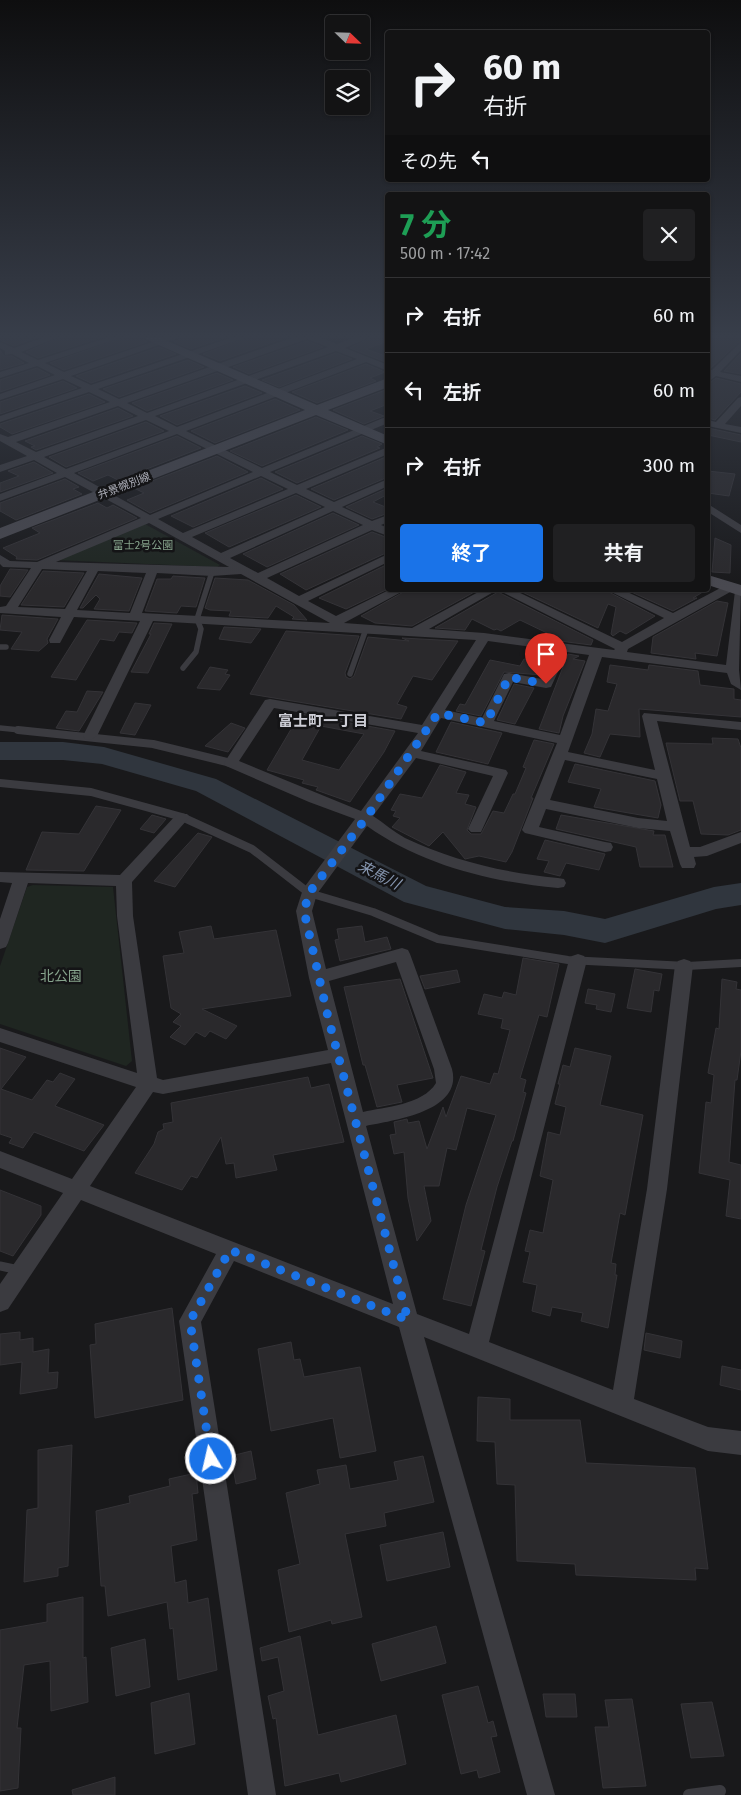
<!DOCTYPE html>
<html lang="ja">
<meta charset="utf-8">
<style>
body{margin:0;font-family:"Fira Sans","Noto Sans JP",sans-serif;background:#202022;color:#f1f3f6;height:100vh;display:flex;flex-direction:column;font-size:19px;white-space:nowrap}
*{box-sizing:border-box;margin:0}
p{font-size:16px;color:#9d9ea0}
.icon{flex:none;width:28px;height:28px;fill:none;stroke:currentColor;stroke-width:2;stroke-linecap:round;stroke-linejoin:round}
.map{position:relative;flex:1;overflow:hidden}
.panel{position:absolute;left:385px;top:192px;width:325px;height:400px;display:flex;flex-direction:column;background:#131314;border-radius:5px;box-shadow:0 1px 4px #0004,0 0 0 1px #323234}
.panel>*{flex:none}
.banner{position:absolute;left:385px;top:30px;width:325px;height:152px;border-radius:5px;box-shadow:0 1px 4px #0004,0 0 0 1px #323234;background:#131314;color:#f1f3f6;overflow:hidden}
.needle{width:32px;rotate:113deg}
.fabs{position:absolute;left:325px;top:15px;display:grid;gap:10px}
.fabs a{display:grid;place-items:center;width:45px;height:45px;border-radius:5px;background:#131314;box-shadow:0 1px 4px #0004,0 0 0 1px #323234;font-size:25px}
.pin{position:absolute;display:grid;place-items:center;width:42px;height:42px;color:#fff;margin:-51px -21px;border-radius:50% 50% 50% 0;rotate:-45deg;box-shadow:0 0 5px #0007}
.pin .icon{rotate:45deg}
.me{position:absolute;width:55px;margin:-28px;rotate:351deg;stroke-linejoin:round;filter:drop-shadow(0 0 4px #0008)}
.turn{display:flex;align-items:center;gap:18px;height:105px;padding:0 15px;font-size:22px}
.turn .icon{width:65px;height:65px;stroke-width:2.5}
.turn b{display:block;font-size:35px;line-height:42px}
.then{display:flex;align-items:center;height:48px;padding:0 15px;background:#0003;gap:10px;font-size:19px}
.round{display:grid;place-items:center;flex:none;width:52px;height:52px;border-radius:5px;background:#202022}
.summary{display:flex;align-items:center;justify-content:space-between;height:85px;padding:0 15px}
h1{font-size:30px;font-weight:700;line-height:38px;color:#1e9e55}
.button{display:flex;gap:10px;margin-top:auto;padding:10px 15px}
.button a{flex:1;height:58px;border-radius:5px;background:#1a73e8;color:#fff;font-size:20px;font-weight:700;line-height:58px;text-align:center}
.button a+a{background:#202022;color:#f1f3f6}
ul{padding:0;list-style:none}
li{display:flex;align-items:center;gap:15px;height:75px;padding:0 15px;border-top:1px solid #323234}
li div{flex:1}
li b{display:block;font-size:19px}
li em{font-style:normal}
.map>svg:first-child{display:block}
.green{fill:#1f2621}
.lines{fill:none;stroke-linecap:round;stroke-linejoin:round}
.river{fill:#30363e;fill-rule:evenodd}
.building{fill:#2a292c;stroke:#343337;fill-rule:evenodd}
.service-far3{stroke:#3b3b40;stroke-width:5.5}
.service-far2{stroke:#3b3b40;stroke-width:8}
.service-far1{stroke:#3b3b40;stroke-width:9}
.service{stroke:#3b3b40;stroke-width:12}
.minor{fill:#3b3b40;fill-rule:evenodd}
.secondary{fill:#494950;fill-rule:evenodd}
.route{stroke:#1a73e8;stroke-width:9;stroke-dasharray:0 16.2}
.labels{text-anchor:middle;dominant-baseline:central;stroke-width:5;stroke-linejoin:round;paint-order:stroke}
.far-street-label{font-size:11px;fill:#adafb9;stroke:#141416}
.far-park-label{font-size:11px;fill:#86a38c;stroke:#141416}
.park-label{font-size:14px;fill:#86a38c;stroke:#141416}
.neighbourhood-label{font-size:15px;font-weight:bold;fill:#cdced6;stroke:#141416}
.water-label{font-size:15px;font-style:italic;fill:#8797b1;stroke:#141416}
</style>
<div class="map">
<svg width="741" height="1795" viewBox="0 0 741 1795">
<rect width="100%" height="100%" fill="#19191b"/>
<path class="green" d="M145 524 220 565 217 567 55 560Z
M33 885 113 887 132 1061 126 1066 0 1024V966L27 887Z"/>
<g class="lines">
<path class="river" d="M0 742H63L104 747 216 779 426 886 505 907 564 911 605 919 714 887 741 883V905L716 909 605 943 564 935 505 929 404 902 196 791 102 764 63 760H0Z"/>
</g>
<path class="building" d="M0 337 28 339 38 337 14 346 0 340Z
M61 337H102L38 358 26 352Z
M125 337H139L147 342 64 370 50 363Z
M183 337H226L191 349 174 342Z
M249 337H287L220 361 203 354Z
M372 337H388V341L366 349 388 357V363L350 348Z
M708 337H741V340L711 368 708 367Z
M307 341 323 347 249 374 233 367Z
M159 347 176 354 91 383 76 376Z
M0 350 4 356H12L24 363 0 370Z
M336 353 352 359 279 387 262 380Z
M741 353V374L724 371Z
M188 360 204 367 119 397 103 389Z
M366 364 385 372 370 378 376 381 317 403 292 392Z
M37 368 50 375 0 392V380Z
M217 373 233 380 147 411 132 403Z
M716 378 741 384V392L715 420 708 418V384Z
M63 381 77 388 0 414V402Z
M245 386 262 393 177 425 160 416Z
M388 389V404L370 411 384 416 364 424 333 410Z
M89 394 105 402 12 434 0 427V424Z
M275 399 300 410 215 443 191 431Z
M118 408 133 416 36 450 31 447 35 446 25 441Z
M316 417 348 430 262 466 230 451Z
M146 422 164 431 66 467 49 457Z
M708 428 741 435V442L708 435Z
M177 436 201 448 118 480 108 475 93 481 78 473Z
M362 436 382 444 377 447 380 448 297 483 275 472Z
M217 456 248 472 150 513 127 500 144 493 134 488Z
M388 456V477L334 500 311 489Z
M34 462 53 473 0 492V483L19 476 8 471Z
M708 471 735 474 729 496 708 493Z
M261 478 283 489 193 527 171 516Z
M65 479 79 487 73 489 82 494 16 520 0 511V503Z
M388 488V494L373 502 388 508V513L372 519 346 507Z
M296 495 321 507 229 547 205 533Z
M98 503 107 508 113 505 137 518 37 560 16 559 17 557 3 548 40 533 32 528Z
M333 513 359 525 267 567 243 554Z
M372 532 388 538V552L306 590 280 574Z
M715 538 731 545 730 573 712 572Z
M388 564V589L346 609 319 598Z
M10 569 28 570 10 597 0 596V586Z
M43 571 84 573 64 607 21 605Z
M99 574 142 578 129 611 94 609 100 599 96 595 83 608H80Z
M173 576 205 578 196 607 181 606 177 613 145 611 157 579H171Z
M215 578 248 580 294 605 307 620 292 619 294 617 276 606 268 618 229 616 231 611 210 610 205 608Z
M407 590H478L412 626 375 623 361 616Z
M518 590H605L655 616 626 634 620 631 613 636 611 634 616 607 608 604 598 628Z
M627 590H706L693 598H697L673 611Z
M498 592 593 640 591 645 544 639 547 633 520 620 501 631 497 629 494 630 472 619 465 630 435 628Z
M717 601 728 603 717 656 695 653 696 659 651 653 653 637Z
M2 615 58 619 47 639 48 643 39 651 11 649 22 632 0 630Z
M87 620 137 623 132 633 119 632 114 641 100 639 76 680 51 677Z
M154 623 172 624 148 673 131 672 151 634H149Z
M224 627 261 629 251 643 219 639Z
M286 631 359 636 345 673 346 677 350 679 354 676 368 637 409 641 402 638 458 641 432 680 413 676 397 704 407 707 401 719 250 694Z
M538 650 552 652 542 675 504 672 481 716 456 711 460 704 465 705 490 660 520 666 524 659 533 661Z
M568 654 579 656 573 659 585 661 563 716 559 733 539 729Z
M610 665 648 670 649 665 698 671 700 685 734 689V699L741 700V717L639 709 640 737 610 734 600 757 584 753 592 734 596 709 608 711 617 684 607 682Z
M210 667 228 670 225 674 230 675 220 690 197 688Z
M514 684 534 688 515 724 497 720Z
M87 691 103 692 79 731 56 728 66 711 77 712Z
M135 703 151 705 135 735 120 733Z
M300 714 395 731 384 752 350 802 316 790 318 787 302 783 304 780 267 770ZM321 726 364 734 339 770 302 760Z
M451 722 502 733 488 764 436 752Z
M231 723 245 728 228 752 205 746Z
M712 738 738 739 741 748V830L728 835 701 834 693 801H680L666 743 713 744Z
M534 740 554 744 531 798H533L512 852 506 862 479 856 465 859 443 832 429 846 392 827 400 818 393 816 396 811 391 810 400 794 422 798 440 765 466 772 456 793 469 795 465 804 476 807 467 830 471 834H481L493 811 504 813 513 794H515L526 768 523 767Z
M575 764 655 781 661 805 658 818 594 807 601 789 568 782Z
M96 806 121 810 84 871 26 870 42 832 79 834Z
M152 815 166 819 154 833 140 829Z
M561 815 654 831 653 835H665L673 867H640L636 847 556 829Z
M198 833 212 837 175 887 154 881Z
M545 840 605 854 599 870 566 863 560 876 544 872 549 861 537 859Z
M211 926 214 939 276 930 291 996 202 1009 237 1026 226 1039 210 1031 205 1037 196 1032 185 1045 170 1037 181 1026 173 1022 181 1014 171 1008 163 956 184 953 179 932Z
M362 926 365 942 387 937 391 949 340 961 335 940 339 939 337 929Z
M523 958 559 964 547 1017 539 1015 520 1078 526 1080 523 1092 526 1093 513 1141H512L497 1187 481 1250 485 1251 471 1306 443 1299 466 1205 496 1115 467 1108 456 1150 447 1148 439 1186H424L431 1221 417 1241 408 1198 404 1152 394 1154 390 1135 396 1134 394 1122 407 1119 408 1123 419 1121 427 1149 443 1107 446 1117 461 1076 490 1084 494 1073 498 1074 510 1030 501 1028 503 1019 478 1014 484 994 502 998 504 992 516 995Z
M635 969 662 974 659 991 654 990 651 1012 627 1008Z
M457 970 460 982 425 989 420 976Z
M400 979 433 1078 397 1085 402 1102 377 1107 365 1065H363L344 987Z
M722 979 737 982 736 989 741 990V1051L737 1080H735L729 1162 741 1165V1219L726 1216 730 1180 699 1173 706 1102 711 1103 714 1075 708 1073 716 1028 719 1029Z
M588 989 615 994 611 1012 596 1009 597 1005 585 1003Z
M0 1048 26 1057 1 1089 32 1100 47 1080 53 1082 60 1073 75 1079 55 1106 104 1125 84 1151 34 1132 23 1148 9 1143 12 1138 0 1134Z
M575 1048 611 1056 600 1105 643 1115 625 1215 620 1213 611 1263 616 1264 615 1275H617L608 1328 581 1321 583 1313 552 1307 550 1316 532 1311 537 1285 523 1282 530 1252 525 1251 530 1230 543 1233 553 1180 540 1176 548 1132 560 1135 566 1107 555 1104 560 1084H558L563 1065 570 1067Z
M308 1077 311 1088 329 1084 344 1142 273 1155 277 1170 236 1178 234 1163 226 1164 221 1137 197 1178 191 1176 182 1190 135 1173 154 1144 158 1132 164 1129 163 1124 173 1122 171 1103Z
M0 1190 41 1206V1215L13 1256 0 1251Z
M172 1308 183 1400 95 1418 90 1345 96 1344 95 1324Z
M20 1332V1340L33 1338V1352L49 1349 48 1373 58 1372 57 1388 20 1394 22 1362 0 1365V1334Z
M646 1333 682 1341 680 1358 644 1350Z
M291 1342 294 1360 300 1359 304 1377 360 1367 376 1451 340 1458 333 1418 271 1431 258 1349Z
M722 1366 741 1370V1390L720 1385Z
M478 1397 510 1399V1420H580L586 1463 695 1468 708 1569 695 1568 696 1580 576 1575 575 1564 517 1561 515 1485 497 1484 495 1442 477 1441Z
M72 1445 68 1566 58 1568V1576L24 1582 27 1510 38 1508V1450Z
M251 1451 256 1479 236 1484 231 1456Z
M423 1456 434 1502 384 1513 386 1526 345 1534 362 1617 332 1624 331 1620 289 1632 278 1570 300 1564 286 1493 320 1484 317 1470 346 1465 350 1489 398 1480 394 1462Z
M196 1473 198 1493 192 1494 197 1540 171 1546 175 1583 186 1580 188 1603 208 1598 217 1670 178 1680 173 1628 170 1629 167 1602 108 1616 105 1586H101L96 1511 130 1503 129 1496 170 1486 169 1479Z
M443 1532 450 1567 387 1581 380 1545Z
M83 1597V1658L86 1657 88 1702 51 1711 50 1661 24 1665 17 1728H21L18 1788 0 1791V1630L47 1622V1604Z
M436 1626 446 1663 381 1681 372 1644Z
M300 1636 318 1735 396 1715 406 1764 341 1782 339 1773 285 1786 276 1718 273 1719 268 1696 284 1691 278 1657 262 1661 260 1648Z
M145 1639 150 1687 116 1696 111 1648Z
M478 1686 488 1723 493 1721 497 1736 491 1737 500 1772 479 1778 477 1770 461 1774 442 1695Z
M189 1693 195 1744 155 1754 151 1703Z
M543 1694H575L577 1717H546Z
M632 1699 646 1786 603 1788 595 1727H609L605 1700Z
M712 1702 724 1756 691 1758 681 1704Z
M115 1777V1795H73L72 1790Z"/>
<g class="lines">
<path class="service-far3" d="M0 647H6
M183 668 196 652 201 629 197 619 212 572
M350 674 366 629
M0 728 30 731"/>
<path class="service-far2" d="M18 730 153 744 231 763
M0 783 91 792 182 817 252 849 309 893 373 912 438 939 568 960 687 966 741 963"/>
<path class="service-far1" d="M0 1266 19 1270"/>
<path class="service" d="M689 1795 720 1791"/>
<path class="minor" d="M45 337H59L21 352 38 360 109 337H123L45 363 64 372 167 337H181L71 376 91 385 233 337H247L98 389 119 399 294 337H319L337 344 356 337H370L345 348 388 365V371L366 362 186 431 262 468 388 416V423L270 472 297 485 388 447V454L306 489 334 502 388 479V486L342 507 372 521 388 515V522L381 525 388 528V536L372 530 267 578 299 596 388 554V562L308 601 336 616 389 590H405L344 623 412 628 482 590H497L429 629 484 633 614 650 615 649 498 590H514L622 642 664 618 607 590H623L673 613 728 584 734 588 732 591 628 649 627 652 726 665 735 591 741 587 739 670 741 690 731 684 727 673 602 657 568 752 655 770 642 716 644 713 741 722V730L657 721 690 847H700L741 832V843L707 856 694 857 696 864 694 868H682L680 864 670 831 638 828 546 809 539 827 605 842 611 843 613 847 611 851 605 852 525 833 522 830 557 743 441 718 421 751 506 770 508 773 481 832H471L468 829 493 776 416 758 373 816C384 823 394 832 405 838 454 861 505 873 558 878L564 879 566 883 564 887 558 888C491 882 422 865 367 826L317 894 312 911 326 969 402 948 408 950 410 954 452 1069C463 1111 396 1120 366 1126L417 1314 469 1334 569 960 572 956 578 954 584 956 587 960 489 1342 613 1390 647 1189 675 965 678 961 684 959 690 961 693 965 667 1189 634 1399 708 1427 741 1431V1455L708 1451 424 1337 555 1795H527L399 1327 234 1261 201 1322 276 1795H248L179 1321 216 1254 81 1200 8 1309 0 1312V1284L63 1193 0 1168V1151L72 1179 136 1087 0 1042V1028L137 1073 117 916 116 886 28 883 8 943 6 947 0 949V919L12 883 0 882V872L120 875 177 814H187L190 817 187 820 132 882 133 916 157 1078 163 1080 328 1050 309 978 296 911 303 889 355 819 309 802 226 766 224 763 265 700 270 699 422 725 476 640 153 621 97 736 90 740 85 739 83 736 140 621 74 617 60 643H50L49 640 61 617 0 613V607L6 606 31 568 3 567 0 564V555L10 561 37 562 141 518 65 477 0 501V494L57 473 34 460 0 472V465L27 456 0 441V434L8 437 110 402 89 392 0 422V416L82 388 63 379 0 400V394L55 375 37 366 0 378V372L29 363 12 354 5 355V351L0 348V342L14 348ZM307 339 328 347 147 413 127 403ZM336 351 357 359 177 427 155 416ZM118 406 138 416 36 452 16 442ZM146 420 169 431 66 469 44 457ZM177 434 253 472 150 515 74 473ZM261 476 288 489 183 533 158 519ZM296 493 325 507 221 553 192 537ZM333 511 363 525 258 573 230 558ZM149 523 229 567 56 562ZM42 569 87 571 65 609 18 607ZM98 571 146 573 130 613 77 610ZM157 573 212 576 241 574 330 623 142 613ZM488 641 555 650 542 679 509 673 504 674 482 718 445 710ZM567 652 589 655 560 735 494 721 513 682 546 688 551 687ZM274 708 418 733 361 811 239 761ZM565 760 657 779 667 821 638 818 550 800ZM396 962 434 1069 436 1083C423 1105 384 1107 363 1112L329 981ZM331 1063 393 1304 90 1186 153 1092 163 1094Z
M741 342V350L720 372 741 376V382L716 376 708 382V369L712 370Z
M741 397V406L725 424 741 427V433L708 426V420L716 422 738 398Z
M708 504 741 525V533L708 512Z"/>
<path class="secondary" d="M141 337H158L317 405 388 378V387L328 410 388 436V445L316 415 0 539V528L305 410Z
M708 575 741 585V596L708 585Z"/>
</g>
<linearGradient id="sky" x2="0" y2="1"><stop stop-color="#0e0e0f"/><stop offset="0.57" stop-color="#383e4a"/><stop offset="1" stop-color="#383e4a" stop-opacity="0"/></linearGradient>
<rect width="741" height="589" fill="url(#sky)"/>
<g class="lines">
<path class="route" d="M211 1459 190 1321 230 1250 408 1320 328 1017 304 911 309 893 366 818 438 713 486 723 509 677 546 684"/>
</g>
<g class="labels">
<g class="far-street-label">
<text transform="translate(124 486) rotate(-21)">弁景幌別線</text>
</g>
<g class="far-park-label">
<text x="143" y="545">富士2号公園</text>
</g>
<g class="park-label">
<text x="61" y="976">北公園</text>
</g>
<g class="neighbourhood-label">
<text x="323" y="721">富士町一丁目</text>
</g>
<g class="water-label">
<text transform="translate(379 875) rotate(27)">来馬川</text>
</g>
</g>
</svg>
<div class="fabs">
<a><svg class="needle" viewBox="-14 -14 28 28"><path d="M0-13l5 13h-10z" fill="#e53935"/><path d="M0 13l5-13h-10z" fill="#9d9ea0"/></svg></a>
<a><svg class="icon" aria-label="layers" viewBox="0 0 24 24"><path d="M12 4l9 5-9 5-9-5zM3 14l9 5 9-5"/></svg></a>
</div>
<div class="pin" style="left:546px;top:684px;background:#d93025"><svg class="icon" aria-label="arrive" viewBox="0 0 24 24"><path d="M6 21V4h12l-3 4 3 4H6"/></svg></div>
<svg class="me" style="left:211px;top:1459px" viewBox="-20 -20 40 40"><circle r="17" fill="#1a73e8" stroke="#fff" stroke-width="3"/><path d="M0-11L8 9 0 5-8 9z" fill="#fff"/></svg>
<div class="banner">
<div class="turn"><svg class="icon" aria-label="right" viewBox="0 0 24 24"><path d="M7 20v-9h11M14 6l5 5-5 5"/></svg><div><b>60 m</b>右折</div></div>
<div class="then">その先<svg class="icon" aria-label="left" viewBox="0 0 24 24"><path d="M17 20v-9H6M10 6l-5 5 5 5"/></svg></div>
</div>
<section class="panel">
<div class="summary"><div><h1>7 分</h1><p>500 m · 17:42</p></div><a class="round"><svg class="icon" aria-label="close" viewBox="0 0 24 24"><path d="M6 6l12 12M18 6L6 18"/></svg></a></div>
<ul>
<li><svg class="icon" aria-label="right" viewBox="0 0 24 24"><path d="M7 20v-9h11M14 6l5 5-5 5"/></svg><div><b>右折</b></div><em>60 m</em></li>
<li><svg class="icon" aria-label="left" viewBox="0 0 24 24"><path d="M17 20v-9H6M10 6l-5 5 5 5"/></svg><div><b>左折</b></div><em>60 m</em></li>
<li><svg class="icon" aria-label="right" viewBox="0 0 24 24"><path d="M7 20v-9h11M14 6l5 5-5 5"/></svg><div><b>右折</b></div><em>300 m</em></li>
</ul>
<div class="button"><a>終了</a><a>共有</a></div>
</section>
</div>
